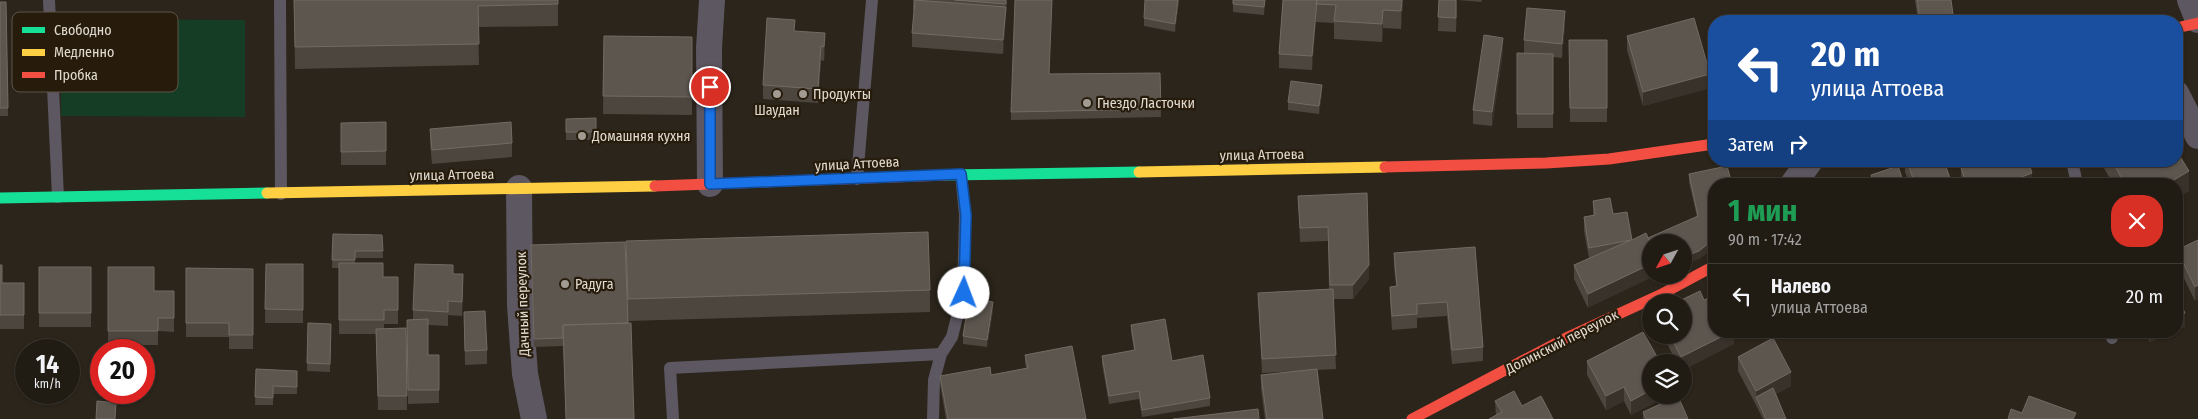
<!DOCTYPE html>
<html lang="ru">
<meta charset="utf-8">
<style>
body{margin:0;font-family:"Fira Sans Condensed",sans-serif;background:#28251d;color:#f1f3f6;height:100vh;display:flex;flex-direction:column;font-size:19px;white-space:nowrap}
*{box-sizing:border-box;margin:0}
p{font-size:16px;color:#a2a1a0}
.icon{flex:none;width:28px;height:28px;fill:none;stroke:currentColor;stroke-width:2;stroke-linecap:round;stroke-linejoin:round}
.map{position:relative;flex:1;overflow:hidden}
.drawer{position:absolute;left:1708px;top:178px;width:475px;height:160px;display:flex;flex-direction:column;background:#201c14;border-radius:20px;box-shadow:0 1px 4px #0004,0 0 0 1px #3d3a34}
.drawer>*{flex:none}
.guide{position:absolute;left:1708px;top:15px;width:475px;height:152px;border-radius:20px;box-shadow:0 1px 4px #0004,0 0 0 1px #3d3a34;background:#1a4fa0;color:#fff;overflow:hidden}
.needle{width:32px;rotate:230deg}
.buttons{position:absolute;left:1642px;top:234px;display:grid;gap:10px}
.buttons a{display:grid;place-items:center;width:50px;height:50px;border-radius:50%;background:#201c14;box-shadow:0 1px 4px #0004,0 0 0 1px #3d3a34;font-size:25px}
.speed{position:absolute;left:15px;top:339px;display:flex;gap:10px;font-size:25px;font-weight:700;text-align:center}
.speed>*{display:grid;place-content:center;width:65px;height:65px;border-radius:50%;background:#201c14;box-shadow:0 1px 4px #0004,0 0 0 1px #3d3a34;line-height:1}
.speed small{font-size:12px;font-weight:400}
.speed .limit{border:8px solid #d22;background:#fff;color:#111}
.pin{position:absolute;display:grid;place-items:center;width:42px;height:42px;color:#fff;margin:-21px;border:2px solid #fff;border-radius:50%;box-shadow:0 1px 5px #0007}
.me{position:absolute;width:55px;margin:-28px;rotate:2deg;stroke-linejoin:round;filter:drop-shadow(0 0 4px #0008)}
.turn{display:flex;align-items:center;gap:18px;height:105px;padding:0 20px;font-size:22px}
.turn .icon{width:65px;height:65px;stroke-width:2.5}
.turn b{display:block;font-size:35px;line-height:42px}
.then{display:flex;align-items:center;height:48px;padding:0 20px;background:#0003;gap:10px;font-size:19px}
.round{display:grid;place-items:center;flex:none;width:52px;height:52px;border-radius:20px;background:#28251d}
.head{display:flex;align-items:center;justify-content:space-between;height:85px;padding:0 20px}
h1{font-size:30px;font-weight:700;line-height:38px;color:#1e9e55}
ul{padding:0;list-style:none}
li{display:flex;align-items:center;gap:15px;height:65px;padding:0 20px;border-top:1px solid #3d3a34}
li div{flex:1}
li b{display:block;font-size:19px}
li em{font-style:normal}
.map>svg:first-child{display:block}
.green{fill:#153c25}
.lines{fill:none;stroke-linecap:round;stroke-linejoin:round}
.lane{stroke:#5c5760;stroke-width:12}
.street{stroke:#5c5760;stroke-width:26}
.fast{stroke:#16e098;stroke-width:11}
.slow{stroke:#ffcf43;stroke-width:11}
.jam{stroke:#f24e42;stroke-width:11}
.wall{fill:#4d463f}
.shaded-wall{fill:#39322a}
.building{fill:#5d564f;stroke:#726b63}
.route-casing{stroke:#114b97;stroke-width:12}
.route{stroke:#1a73e8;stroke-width:9}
.poi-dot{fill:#a29b91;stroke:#271c0c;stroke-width:2}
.labels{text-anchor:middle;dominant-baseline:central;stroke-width:4.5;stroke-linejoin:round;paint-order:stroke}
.poi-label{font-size:14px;fill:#e2dbd0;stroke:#271c0c;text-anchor:start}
.street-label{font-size:14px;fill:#e2dbd0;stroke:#271c0c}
.key{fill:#271c0c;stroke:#5f5547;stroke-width:1}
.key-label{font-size:14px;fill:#e2dbd0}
</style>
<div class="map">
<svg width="2198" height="419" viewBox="0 0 2198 419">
<rect width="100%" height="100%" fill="#2b251b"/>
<path class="green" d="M61 19 245 20V117L61 116Z"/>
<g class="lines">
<path class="lane" d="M49 0 58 197
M280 0 281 194
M2072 161 2077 184
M857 179 872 0
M2111 331 2112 338
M673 419 670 368 941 354
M933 419 934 380 941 354 952 337 963 293 965 215 961 174"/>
<path class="street" d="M2190 0 2198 20
M2176 93 2198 136
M710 184 709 48 712 0
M1793 184 1810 161
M519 188 520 306 525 374 534 419"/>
<path class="fast" d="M946 175 1139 172
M0 198 267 193"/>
<path class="slow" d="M1139 172 1385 167
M267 193 655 186"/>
<path class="jam" d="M2176 28 2198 23
M1385 167 1546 163 1609 159 1714 144
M655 186 946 175
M1412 419 1566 338 1660 295 1714 266"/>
</g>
<path class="wall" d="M294 0H558V26L478 27 479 65 295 69Z
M913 0H1007L1003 54 912 47V33L914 11 913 10Z
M1179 0 1175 32 1144 26V18Z
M1233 0H1265L1264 15 1233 12Z
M1283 0H1403L1401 29 1383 28 1382 42 1334 39V23L1316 22V19L1312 70 1279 68V54Z
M1439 0H1457L1456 32 1438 31Z
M1458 0H1482L1481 2Z
M1915 0H1951L1954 21H1918Z
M0 2H6L8 116H0Z
M1565 25 1562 58 1553 57V128H1517V53H1524V40Z
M795 31 825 47 824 61 821 60 818 103 763 99V85Z
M604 36 692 37V115L603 114Z
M1627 36 1710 88 1643 106 1627 50Z
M1569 40H1607V122H1570Z
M1503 52 1492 126 1473 124V110Z
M1160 73 1161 117 1011 120V112L1050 74Z
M1322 92 1319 114 1288 110V102Z
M596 118V140H566V119Z
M386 122V165H341V123Z
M430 129 512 143V157L432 164 430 143Z
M1905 161H1944L1952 184H1910L1905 172Z
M2100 161H2176L2189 191 2176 198V184H2113Z
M2009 167 2032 184H1962L1961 182V168Z
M1689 174 1714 184V247L1699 259 1684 242 1588 308 1574 279V265L1589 258 1584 231V217L1593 215V201L1613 214 1632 240 1648 238 1697 217 1689 182Z
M1871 175 1904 184H1871Z
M1367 193 1369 279 1353 299H1333L1336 369 1317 370 1323 419H1265L1261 389V375L1302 371 1262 373 1258 293 1329 289 1328 241 1300 242 1298 196Z
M333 234 382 235 383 258H355V263L383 277H398V324H384V329L406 328 407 410H378L376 334H339V268H332Z
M2198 240 2195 301 2177 264V250Z
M1475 247 1483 347V361L1452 364 1447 316 1417 318V328L1392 330 1390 301V287L1396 286 1394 267V253Z
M531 253 930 290V312L628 321 634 419H566L563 346 534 347Z
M266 264H303V323H265Z
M0 265 2 283H24V329H0Z
M39 267H91V327H39Z
M108 267 154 291H174V332L158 331V345H108Z
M186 268 253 269V349H229V337H186Z
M453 274 463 288 462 316 448 315V326L428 325V355H439V403L408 404 407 320 413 319V310Z
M1704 300 1734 331V344L1684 362H1676L1664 337V335H1684Z
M993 310 987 347 963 344V336Z
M464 312 487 350V364L465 365Z
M308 323 331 324 330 372 307 371Z
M1131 325 1172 361 1210 398V406L1142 417 1139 399 1109 404 1102 364V356L1134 350 1131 332Z
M2145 331H2174L2150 342Z
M1025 355 1086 419H946L940 384V376L991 375 1026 368 1025 363Z
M1738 357 1791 386 1776 394 1786 419H1763L1756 405 1738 371Z
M1587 361 1651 395H1669L1631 415 1624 401 1606 410 1587 375Z
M256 369 297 371V394H273V405H255Z
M1495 401 1522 406 1496 416Z
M1643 412 1688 419H1643Z"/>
<path class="shaded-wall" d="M1006 0H1007L1003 54V40Z
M1178 0H1179L1175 32V24Z
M1402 0H1403L1401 29V11Z
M1456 0H1457L1456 32Z
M1316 5V19L1312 70V56Z
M1383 10V28L1382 42V24Z
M1565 11V25L1562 58V44Z
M825 33V47L824 61V47Z
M1503 38V52L1492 126V112Z
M821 46V60L818 103V89Z
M1710 74V88L1643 106V92Z
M1322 85V92L1319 114V106Z
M2189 171V191L2176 198V184H2167Z
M2032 173V184H2014V180Z
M1714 239V247L1699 259 1684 265V257Z
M1651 264V275H1657L1588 308V294Z
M1369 265V279L1353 299V285Z
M2198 285V299L2195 301V287Z
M993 302V310L987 347V340Z
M2185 313V327L2176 330V316Z
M1733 331H1734V344L1684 370V362H1681V357Z
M2150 331H2174L2150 342Z
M1791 372V386L1759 403 1756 397V405V391Z
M1624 387V401L1606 410V396Z
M1651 390V395H1669L1631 415V401Z"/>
<path class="building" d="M294 0H558V4L478 6 479 44 295 47Z
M915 0 1006 7 1003 40 912 33Z
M955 0H1006V4Z
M1015 0H1052L1049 74 1160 73 1161 109 1011 112Z
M1145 0H1178L1175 24 1144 18Z
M1233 0H1265L1264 7 1233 4Z
M1283 0H1317L1312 56 1279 54Z
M1317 0H1402L1401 11 1383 10 1382 24 1334 21 1336 5 1316 4Z
M1439 0H1456V18L1438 17Z
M1917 0H1951L1954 21H1920Z
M0 2H6L8 108H0Z
M1527 8 1565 11 1562 44 1524 40Z
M767 18 795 20 794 31 825 33 824 47 821 46 818 89 763 85Z
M1694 18 1710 74 1643 92 1627 36Z
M1484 35 1503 38 1492 112 1473 110Z
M604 36 692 37V97L603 96Z
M1569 40H1607V108H1570Z
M1517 53 1553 54V114H1517Z
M1291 81 1322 85 1319 106 1288 102Z
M596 118V132H566V119Z
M386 122V151L341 152V123Z
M511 122 512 143 432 150 430 129Z
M2176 150 2189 171 2167 184H2125L2112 161H2176Z
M1907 161H1944L1952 184H1915Z
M1979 161H2007L2009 167 2025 161H2028L2032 173 2014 180 2016 184H1967L1961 168Z
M1727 166 1732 184H1714V239L1699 251 1684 257V242H1651V245L1648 238 1698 216 1689 174Z
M1898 166 1904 184H1874L1871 175Z
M1367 193 1369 265 1353 285H1330L1328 227 1300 228 1298 196Z
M1610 198 1613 214 1627 212 1632 240 1646 233 1651 245V264L1588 294 1574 265 1631 240 1589 248 1584 217 1595 215 1593 201Z
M928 232 930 290 628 299 626 241Z
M333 234 382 235 383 251H355V260H332Z
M2198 240V285L2195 287 2177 250Z
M625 242 628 323 563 325V338L534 339 531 245Z
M1475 247 1483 347 1452 350 1447 302 1417 304V314L1392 316 1390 287 1397 286 1394 253Z
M339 263H383V277H398V310H384V320H339Z
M266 264H303V310L265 309Z
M415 264 453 265V274H463L462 302 448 301V312L413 310Z
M0 265H2V283H24V315H0Z
M39 267H91V313H39Z
M108 267H154V291H174V318H158V331H108Z
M186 268 253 269V335H229V323H186Z
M1333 289 1336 355 1262 359 1258 293Z
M1700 291 1704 300 1714 296V331H1733L1681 357 1670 335H1684V302H1677Z
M2176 294 2185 313 2176 316Z
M969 298 993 302 987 340 963 336Z
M485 311 487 350 465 351 464 312Z
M428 319V355H439V390H408L407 320Z
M1165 319 1172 361 1203 355 1210 398 1142 410 1139 391 1109 396 1102 356 1135 350 1131 325Z
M308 323 331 324 330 364 307 363Z
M631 323 634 419H566L563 325Z
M406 328 407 396H378L376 329Z
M1643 332 1660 362H1651V390L1631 401 1624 387 1606 396 1587 361Z
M1773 338 1791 372 1756 391 1738 357Z
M1072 346 1086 419H948L940 376 990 367 991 375 1028 368 1025 355Z
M256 369 297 371V387L273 386V398L255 397Z
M1317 369 1323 419H1267L1261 375Z
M1773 388 1786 419H1766L1756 397Z
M1514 391 1522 406 1541 396 1553 419H1489L1502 412 1495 401Z
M1678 396 1688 419H1646L1643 412Z
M2029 396 2076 413 2073 419H2008L2011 409 2022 413Z
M97 401 116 403 115 419H96Z
M1258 409 1259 419H1173Z"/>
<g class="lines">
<defs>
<path id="route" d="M710 87V184L961 174 966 215 964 293"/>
</defs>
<use href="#route" class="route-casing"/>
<use href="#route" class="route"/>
</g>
<g class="poi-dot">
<circle cx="777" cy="94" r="5"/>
<circle cx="803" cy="94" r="5"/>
<circle cx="1087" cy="103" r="5"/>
<circle cx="582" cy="136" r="5"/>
<circle cx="565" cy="284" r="5"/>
</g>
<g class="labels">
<g class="poi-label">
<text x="813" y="94">Продукты</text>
<text x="1097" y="103">Гнездо Ласточки</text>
<text x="777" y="110" text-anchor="middle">Шаудан</text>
<text x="592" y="136">Домашняя кухня</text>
<text x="575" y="284">Радуга</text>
</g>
<g class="street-label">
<text transform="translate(1262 155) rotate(-1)">улица Аттоева</text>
<text transform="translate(857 164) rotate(-3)">улица Аттоева</text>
<text transform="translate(452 175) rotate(-1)">улица Аттоева</text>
<text transform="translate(523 304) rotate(-92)">Дачный переулок</text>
<text transform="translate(1562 342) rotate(-27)">Долинский переулок</text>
</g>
</g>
<rect x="12" y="12" width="166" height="80" rx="8" class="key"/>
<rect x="22" y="27" width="23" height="6" fill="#16e098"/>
<rect x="22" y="49" width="23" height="7" fill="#ffcf43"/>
<rect x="22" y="72" width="23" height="6" fill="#f24e42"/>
<g class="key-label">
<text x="54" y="35">Свободно</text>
<text x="54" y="57">Медленно</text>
<text x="54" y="80">Пробка</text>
</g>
</svg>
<div class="buttons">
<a><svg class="needle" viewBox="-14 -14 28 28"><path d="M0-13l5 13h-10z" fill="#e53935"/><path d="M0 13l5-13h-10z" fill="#a2a1a0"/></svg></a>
<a><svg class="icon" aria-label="search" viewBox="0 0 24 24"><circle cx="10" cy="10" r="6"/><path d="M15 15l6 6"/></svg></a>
<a><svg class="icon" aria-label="layers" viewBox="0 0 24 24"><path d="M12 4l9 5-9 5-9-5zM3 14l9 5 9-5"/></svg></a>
</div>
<div class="speed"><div>14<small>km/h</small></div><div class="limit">20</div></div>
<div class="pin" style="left:710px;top:87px;background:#d93025"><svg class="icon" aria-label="arrive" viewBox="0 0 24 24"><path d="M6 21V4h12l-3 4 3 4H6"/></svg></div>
<svg class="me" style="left:964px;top:293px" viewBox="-20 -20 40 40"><circle r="19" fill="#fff"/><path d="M0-13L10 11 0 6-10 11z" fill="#1a73e8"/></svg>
<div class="guide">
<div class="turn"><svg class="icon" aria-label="left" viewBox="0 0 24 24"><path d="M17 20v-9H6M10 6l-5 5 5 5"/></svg><div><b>20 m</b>улица Аттоева</div></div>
<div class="then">Затем<svg class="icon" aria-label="right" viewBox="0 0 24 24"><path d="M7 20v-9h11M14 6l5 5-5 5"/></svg></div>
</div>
<section class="drawer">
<div class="head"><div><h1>1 мин</h1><p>90 m · 17:42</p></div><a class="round" style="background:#d93025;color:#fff"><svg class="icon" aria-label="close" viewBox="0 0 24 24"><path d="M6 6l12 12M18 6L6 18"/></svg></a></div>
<ul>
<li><svg class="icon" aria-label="left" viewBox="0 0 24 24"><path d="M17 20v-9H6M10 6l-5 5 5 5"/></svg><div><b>Налево</b><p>улица Аттоева</p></div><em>20 m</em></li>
</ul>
</section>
</div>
